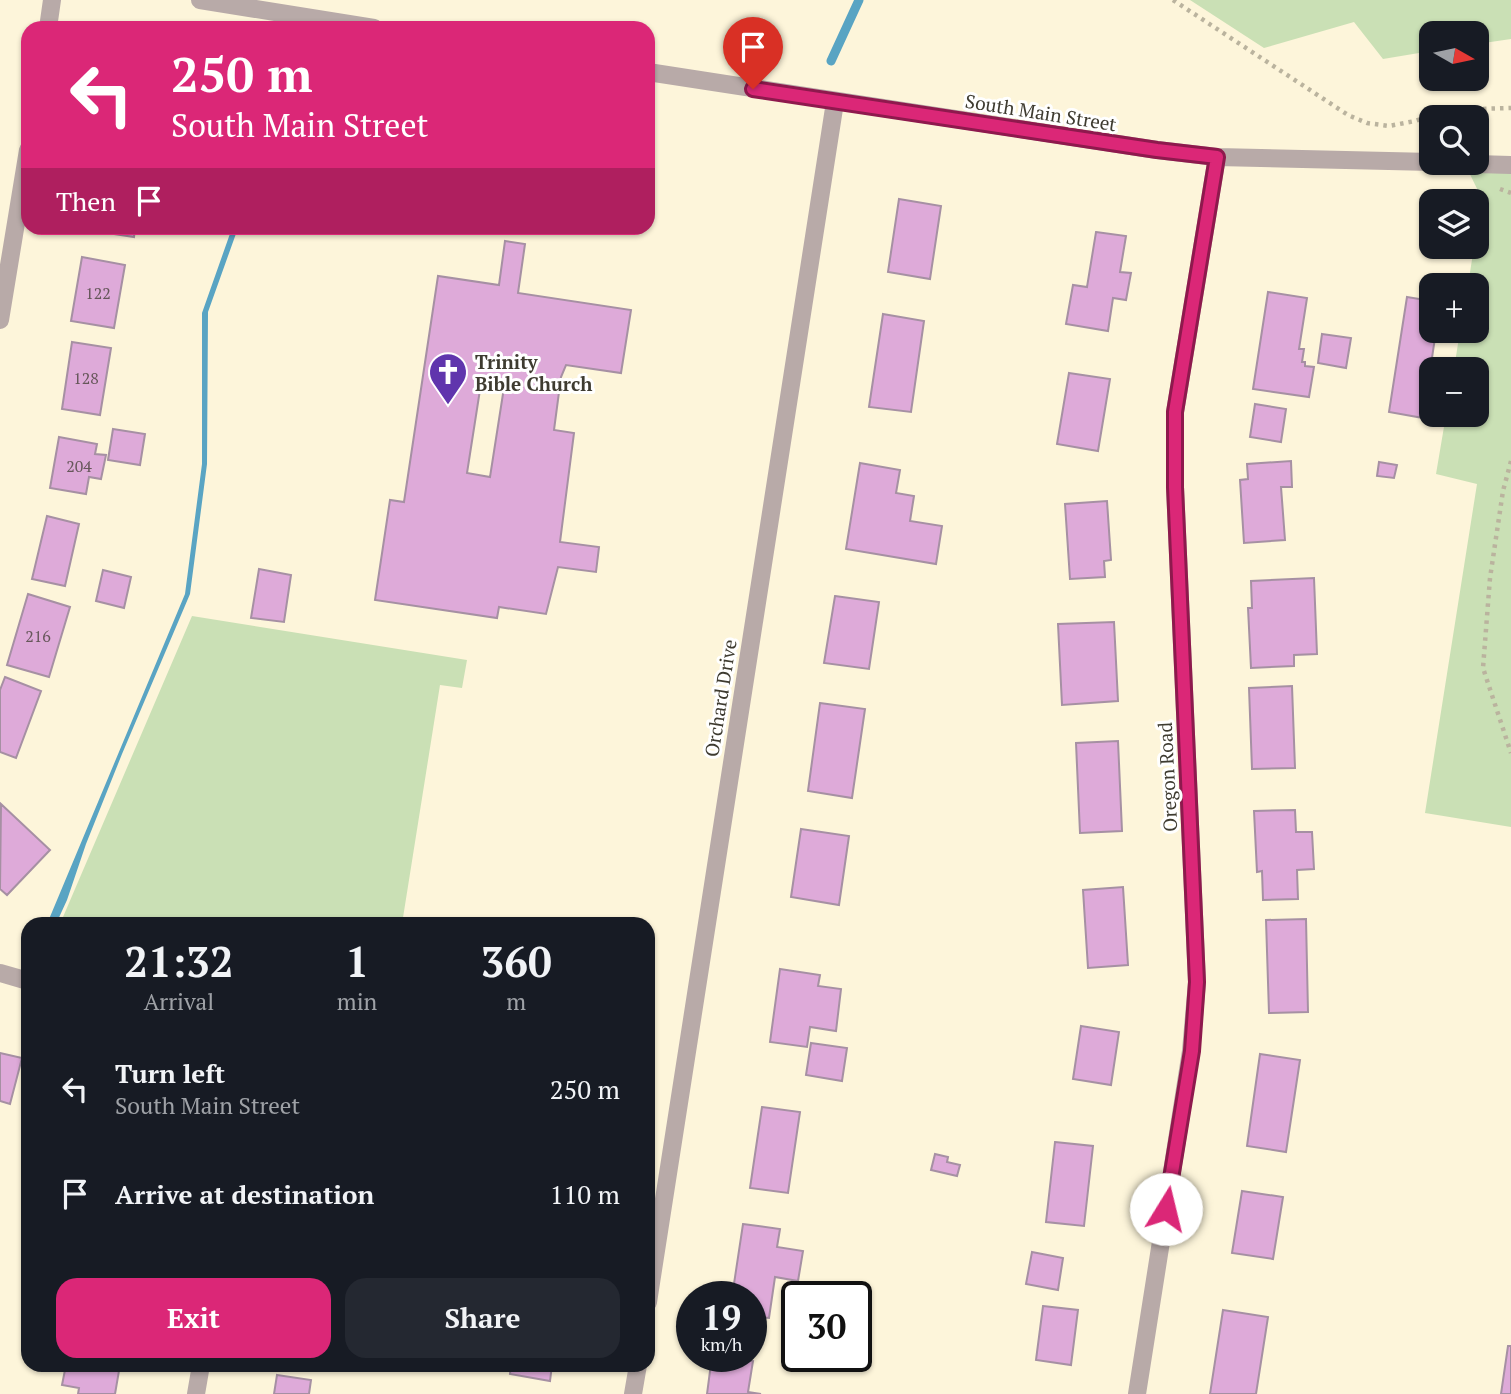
<!DOCTYPE html>
<meta charset="utf-8">
<style>
body{margin:0;font-family:"PT Serif",serif;background:#242831;color:#f1f3f6;height:100vh;display:flex;flex-direction:column;font-size:26px;white-space:nowrap}
*{box-sizing:border-box;margin:0}
p{font-size:23px;color:#9ea1a6}
.icon{flex:none;width:38px;height:38px;fill:none;stroke:currentColor;stroke-width:2;stroke-linecap:round;stroke-linejoin:round}
.map{position:relative;flex:1;overflow:hidden}
.details{position:absolute;left:21px;top:917px;width:634px;height:455px;display:flex;flex-direction:column;background:#171b24;border-radius:21px;box-shadow:0 2px 5px #0004}
.details>*{flex:none}
.guide{position:absolute;left:21px;top:21px;width:634px;height:214px;border-radius:21px;box-shadow:0 2px 5px #0004;background:#db2777;color:#fff;overflow:hidden}
.needle{width:46px;rotate:99deg}
.fabs{position:absolute;left:1419px;top:21px;display:grid;gap:14px}
.fabs a{display:grid;place-items:center;width:70px;height:70px;border-radius:14px;background:#171b24;box-shadow:0 2px 5px #0004;font-size:35px}
.speed{position:absolute;left:676px;top:1281px;display:flex;gap:14px;font-size:35px;font-weight:700;text-align:center}
.speed>*{display:grid;place-content:center;width:91px;height:91px;border-radius:50%;background:#171b24;box-shadow:0 2px 5px #0004;line-height:1}
.speed small{font-size:18px;font-weight:400}
.speed .limit{border:4px solid #111;border-radius:10px;background:#fff;color:#111}
.pin{position:absolute;display:grid;place-items:center;width:60px;height:60px;color:#fff;margin:-72px -30px;border-radius:50% 50% 50% 0;rotate:-45deg;box-shadow:0 0 7px #0007}
.pin .icon{rotate:45deg}
.me{position:absolute;width:77px;margin:-38px;rotate:9deg;stroke-linejoin:round;filter:drop-shadow(0 0 5px #0008)}
.turn{display:flex;align-items:center;gap:24px;height:147px;padding:0 35px;font-size:32px}
.turn .icon{width:91px;height:91px;stroke-width:2.5}
.turn b{display:block;font-size:49px;line-height:60px}
.then{display:flex;align-items:center;height:66px;padding:0 35px;background:#0003;gap:14px;font-size:26px}
.eta{display:flex;justify-content:space-evenly;align-items:center;height:119px;text-align:center}
.eta b{font-size:42px;font-weight:600;line-height:49px}
.button{display:flex;gap:14px;margin-top:auto;padding:14px 35px}
.button a{flex:1;height:80px;border-radius:21px;background:#db2777;color:#fff;font-size:28px;font-weight:600;line-height:80px;text-align:center}
.button a+a{background:#242831;color:#f1f3f6}
ul{padding:0;list-style:none}
li{display:flex;align-items:center;gap:21px;height:105px;padding:0 35px}
li div{flex:1}
li b{display:block;font-size:26px}
li em{font-style:normal}
.map>svg:first-child{display:block}
.green{fill:#cae0b5}
.water{fill:#59a4c3}
.lines{fill:none;stroke-linecap:round;stroke-linejoin:round}
.stream{stroke:#59a4c3;stroke-width:9}
.building{fill:#deaad9;stroke:#a690a3;stroke-width:2;fill-rule:evenodd}
.path{stroke:#bab39e;stroke-width:4.5;stroke-dasharray:3.5 5;stroke-linecap:butt}
.minor{stroke:#b8aaa8;stroke-width:18}
.route-casing{stroke:#8e194d;stroke-width:18}
.route{stroke:#db2777;stroke-width:12}
.labels{text-anchor:middle;dominant-baseline:central;stroke-width:6;stroke-linejoin:round;paint-order:stroke}
.number-label{font-size:16px;fill:#66575a}
.street-label{font-size:19px;fill:#3e3b30;stroke:#fff}
.poi-label{font-size:19px;font-weight:bold;fill:#3e3b30;stroke:#fff;text-anchor:start}
</style>
<div class="map">
<svg width="1511" height="1394" viewBox="0 0 1511 1394">
<rect width="100%" height="100%" fill="#fdf5da"/>
<path class="green" d="M1190 0H1511V39L1477 44V33H1432L1431 51 1383 59 1354 22 1264 48Z
M1465 164 1511 165V827L1425 813 1477 484 1436 474 1446 415H1477V369H1454L1460 331H1477V285H1468L1474 247H1477V230L1482 199Z
M192 616 467 660 462 688 440 685 402 924H60Z"/>
<path class="water" d="M232 228H238L208 312 207 464 190 594 122 754 86 844 67 900 56 924H47L185 594 202 464V313Z"/>
<g class="lines">
<path class="stream" d="M831 61 859 0"/>
</g>
<path class="building" d="M899 199 941 206 930 279 888 272Z
M94 228H135L134 237 94 231Z
M1096 232 1126 236 1120 272 1131 273 1126 300 1113 298 1108 331 1066 324 1073 285 1087 287Z
M505 241 525 244 518 293 631 310 621 373 566 365 561 377 554 430 574 433 560 542 599 547 596 572 558 567 546 614 499 607 497 618 375 600 390 500 404 502 438 276 499 285ZM482 377 505 381 490 477 467 473Z
M82 257 125 265 114 328 71 321Z
M1268 292 1307 298 1299 349H1304L1302 362H1305V366L1314 367 1309 397 1253 389Z
M1407 297 1432 301V331H1436L1423 418 1389 412Z
M883 314 924 321 911 412 869 407Z
M1322 334 1351 338 1346 368 1318 363Z
M72 342 111 348 100 415 62 409Z
M1069 373 1110 379 1098 451 1057 444Z
M1255 404 1286 409 1281 442 1250 437Z
M113 429 145 434 140 465 108 460Z
M59 437 97 444 95 454 106 455 101 479 89 477 86 494 50 488Z
M1291 461 1292 487H1281L1285 540 1244 543 1240 480 1248 479 1247 464Z
M1379 462 1397 465 1394 478 1377 476Z
M860 463 900 470 896 493 914 496 910 521 942 526 936 564 846 549Z
M1107 501 1111 560 1104 561 1105 577 1070 579 1065 504Z
M47 516 79 524 65 586 32 579Z
M259 569 291 575 284 622 251 618Z
M103 570 131 577 124 608 96 601Z
M1314 578 1317 654 1294 655V666L1251 668 1248 608H1252L1251 581Z
M28 594 70 607 49 677 7 665Z
M835 596 879 602 869 669 824 663Z
M1114 622 1118 701 1062 705 1058 624Z
M5 677 41 691 16 758 0 752V690Z
M1292 686 1295 768 1252 769 1249 688Z
M820 703 865 709 852 798 808 791Z
M1118 741 1122 831 1080 833 1076 743Z
M1 804 50 850 7 895 0 889Z
M1295 810 1296 832H1312L1314 869 1297 870 1298 899 1263 900 1262 871 1257 872 1254 811Z
M801 829 849 836 839 905 791 897Z
M1123 887 1128 965 1088 968 1083 890Z
M1306 919 1308 1012 1269 1013 1266 920Z
M780 969 820 975 818 986 841 989 836 1031 810 1027 807 1047 770 1042Z
M1081 1026 1119 1032 1111 1085 1073 1079Z
M811 1043 847 1048 842 1081 806 1075Z
M0 1053 22 1058 10 1104 0 1101Z
M1260 1054 1300 1060 1286 1152 1247 1146Z
M762 1107 800 1112 788 1193 750 1188Z
M1055 1142 1093 1146 1084 1226 1046 1222Z
M935 1154 948 1157 947 1162 960 1165 957 1176 931 1170Z
M1242 1191 1283 1197 1273 1259 1232 1253Z
M743 1224 780 1229 777 1247 803 1251 798 1281 775 1277 769 1318 751 1316V1297H732Z
M1032 1252 1063 1258 1058 1290 1026 1284Z
M1043 1306 1078 1310 1071 1365 1036 1360Z
M1223 1310 1268 1317 1256 1394H1210Z
M1508 1346H1511V1394H1501Z
M712 1356 753 1361 748 1392 761 1394H707Z
M66 1365H120L115 1394H78L79 1388 62 1385Z
M511 1365H552L550 1381 510 1374Z
M277 1375 311 1380 309 1394H274Z"/>
<g class="lines">
<path class="path" d="M1173 0 1348 115 1367 123 1389 126 1415 121 1448 110 1511 108
M1448 110 1452 117
M1500 189 1511 193
M1511 461 1503 491 1490 578 1483 668 1511 753"/>
<path class="minor" d="M200 0 374 28
M48 28 52 0
M648 72 1157 150 1217 157 1432 162
M1441 163 1511 165
M0 320 28 150
M0 973 28 981
M648 1302 835 102
M196 1394 201 1365
M633 1394 638 1365
M1137 1394 1191 1051 1197 982 1175 487V412L1217 157"/>
</g>
<g class="lines">
<defs>
<path id="route" d="M753 89 1157 150 1217 157 1175 412V487L1197 982 1192 1051 1166 1209"/>
</defs>
<use href="#route" class="route-casing"/>
<use href="#route" class="route"/>
</g>
<defs>
<symbol id="church-pin" viewBox="-11 -11 22 30"><path d="M0 17L-7.5 6A9.5 9.5 0 1 1 7.5 6Z" fill="#6035ad" stroke="#fff"/><path d="M-1.2-6h2.4v3.5h3.3v2.4h-3.3V6h-2.4V-.1h-3.3v-2.4h3.3Z" fill="#fff"/></symbol>
</defs>
<g fill-rule="evenodd">
<use href="#church-pin" x="426" y="350" width="44" height="60"/>
</g>
<g class="labels">
<g class="number-label">
<text x="98" y="293">122</text>
<text x="86" y="378">128</text>
<text x="79" y="466">204</text>
<text x="38" y="636">216</text>
</g>
<g class="street-label">
<text transform="translate(1041 112) rotate(9)">South Main Street</text>
<text transform="translate(720 698) rotate(-81)">Orchard Drive</text>
<text transform="translate(1167 777) rotate(-93)">Oregon Road</text>
</g>
<g class="poi-label">
<text x="475" y="361">Trinity<tspan x="475" dy="22">Bible Church</tspan></text>
</g>
</g>
</svg>
<div class="fabs">
<a><svg class="needle" viewBox="-14 -14 28 28"><path d="M0-13l5 13h-10z" fill="#e53935"/><path d="M0 13l5-13h-10z" fill="#9ea1a6"/></svg></a>
<a><svg class="icon" aria-label="search" viewBox="0 0 24 24"><circle cx="10" cy="10" r="6"/><path d="M15 15l6 6"/></svg></a>
<a><svg class="icon" aria-label="layers" viewBox="0 0 24 24"><path d="M12 4l9 5-9 5-9-5zM3 14l9 5 9-5"/></svg></a>
<a>+</a>
<a>−</a>
</div>
<div class="speed"><div>19<small>km/h</small></div><div class="limit">30</div></div>
<div class="pin" style="left:753px;top:89px;background:#d93025"><svg class="icon" aria-label="arrive" viewBox="0 0 24 24"><path d="M6 21V4h12l-3 4 3 4H6"/></svg></div>
<svg class="me" style="left:1166px;top:1209px" viewBox="-20 -20 40 40"><circle r="19" fill="#fff"/><path d="M0-13L10 11 0 6-10 11z" fill="#db2777"/></svg>
<div class="guide">
<div class="turn"><svg class="icon" aria-label="left" viewBox="0 0 24 24"><path d="M17 20v-9H6M10 6l-5 5 5 5"/></svg><div><b>250 m</b>South Main Street</div></div>
<div class="then">Then<svg class="icon" aria-label="arrive" viewBox="0 0 24 24"><path d="M6 21V4h12l-3 4 3 4H6"/></svg></div>
</div>
<section class="details">
<div class="eta">
<div><b>21:32</b><p>Arrival</p></div>
<div><b>1</b><p>min</p></div>
<div><b>360</b><p>m</p></div>
</div>
<ul>
<li><svg class="icon" aria-label="left" viewBox="0 0 24 24"><path d="M17 20v-9H6M10 6l-5 5 5 5"/></svg><div><b>Turn left</b><p>South Main Street</p></div><em>250 m</em></li>
<li><svg class="icon" aria-label="arrive" viewBox="0 0 24 24"><path d="M6 21V4h12l-3 4 3 4H6"/></svg><div><b>Arrive at destination</b></div><em>110 m</em></li>
</ul>
<div class="button"><a>Exit</a><a>Share</a></div>
</section>
</div>
